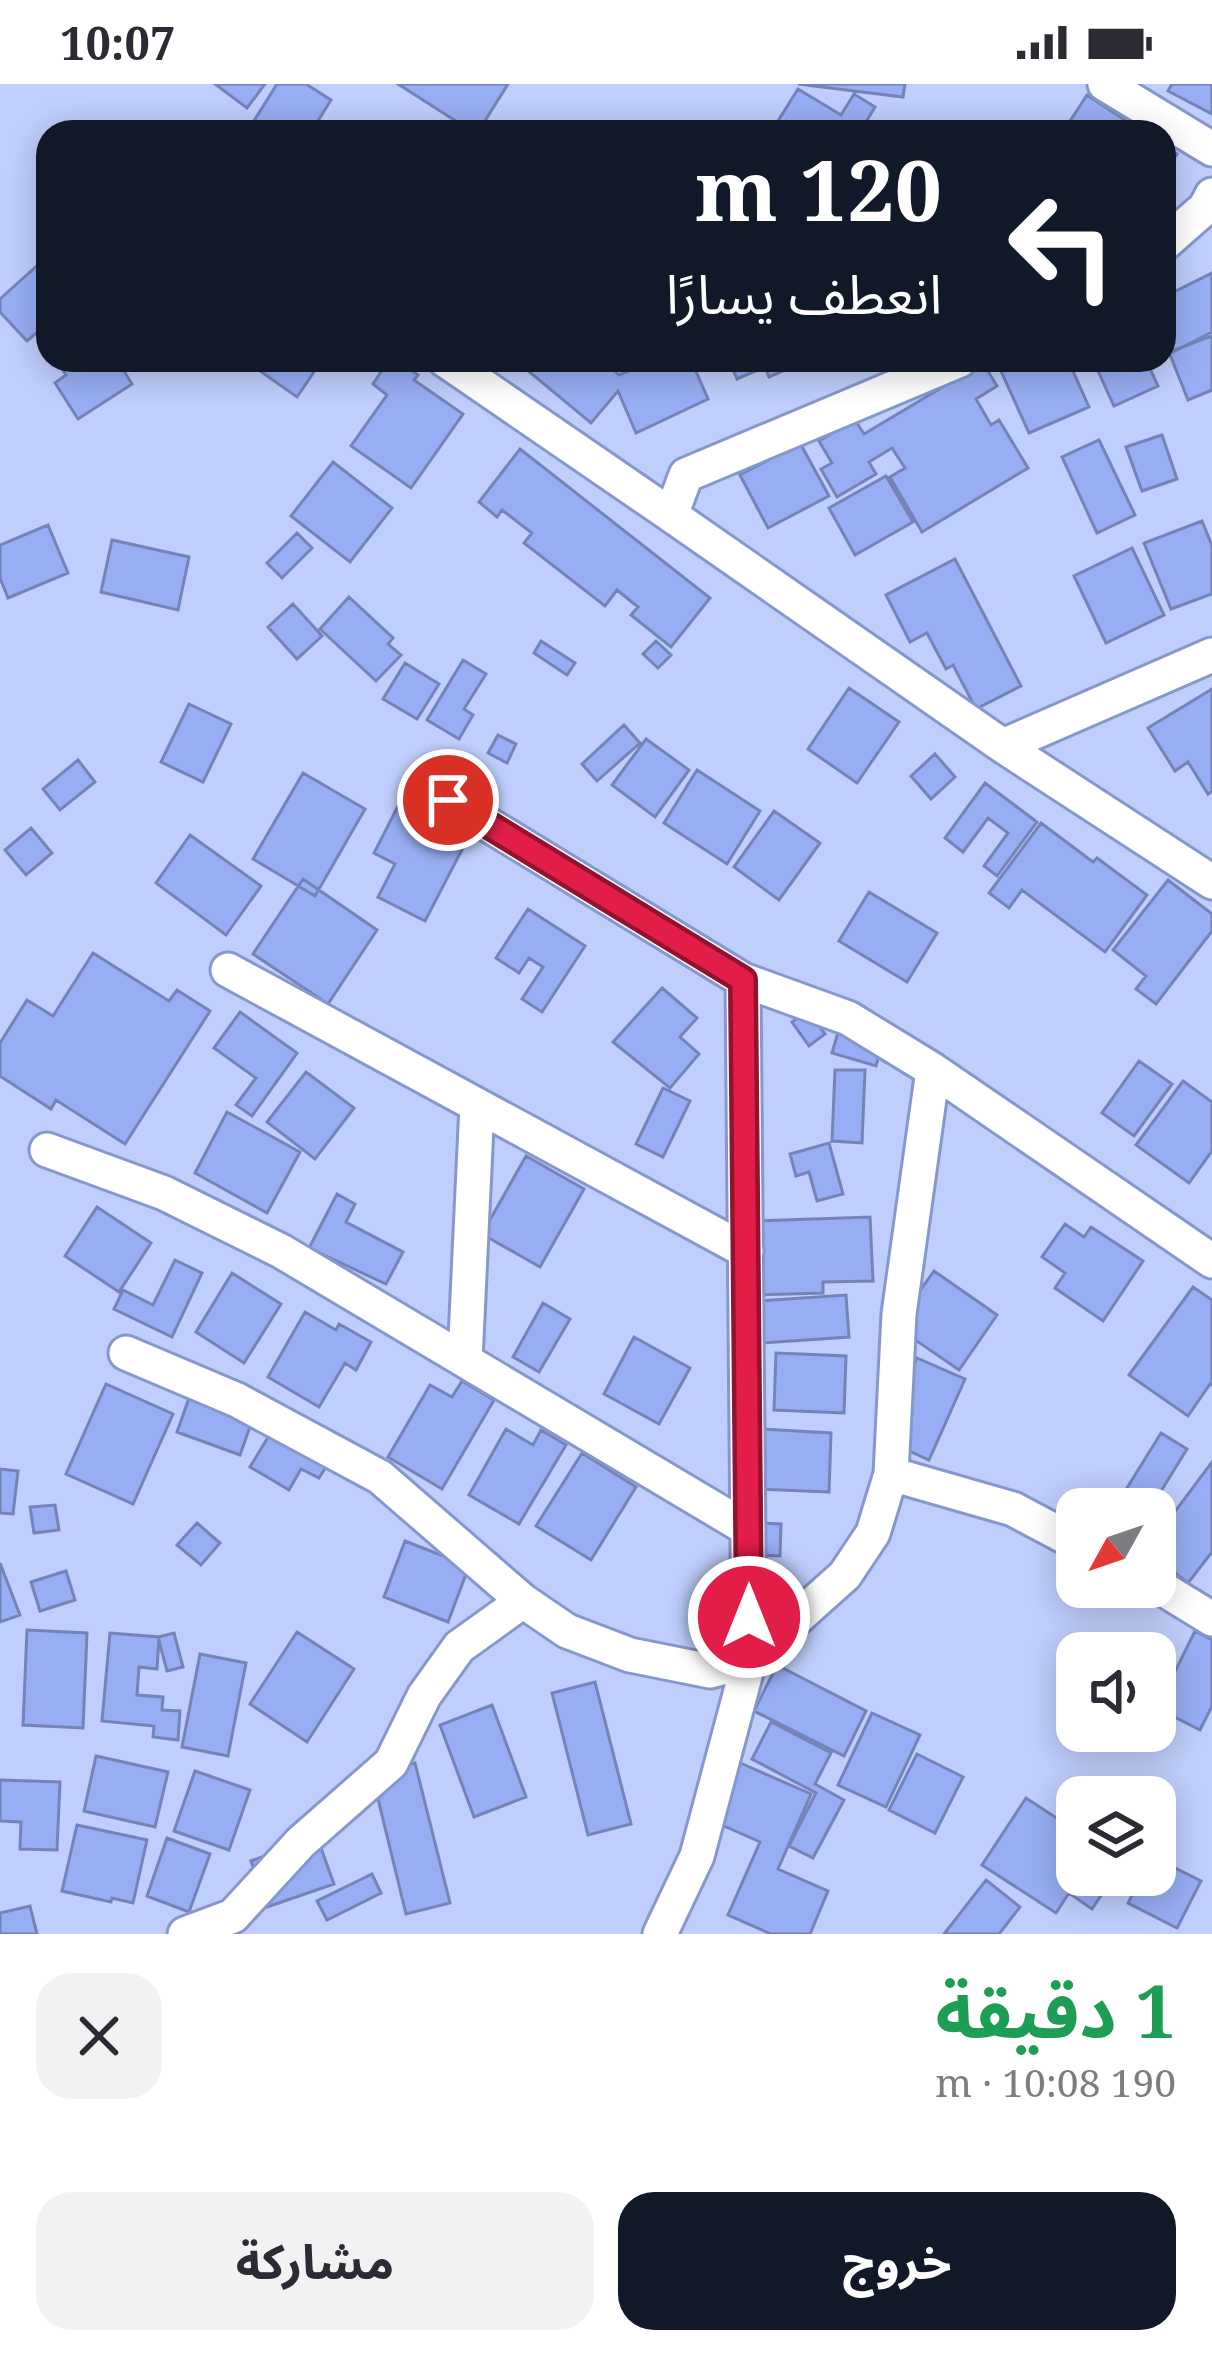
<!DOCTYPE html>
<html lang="ar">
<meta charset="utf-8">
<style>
body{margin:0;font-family:"Noto Serif","Noto Sans Arabic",serif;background:#f2f2f3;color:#2b2b33;direction:rtl;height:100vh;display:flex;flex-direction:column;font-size:45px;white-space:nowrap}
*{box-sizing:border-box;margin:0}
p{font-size:39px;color:#7c7c81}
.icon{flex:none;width:66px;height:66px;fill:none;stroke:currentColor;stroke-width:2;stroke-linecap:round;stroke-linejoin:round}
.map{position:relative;height:1850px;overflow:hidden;direction:ltr}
.side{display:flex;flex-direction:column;background:#fff;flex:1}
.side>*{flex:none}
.banner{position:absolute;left:36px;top:36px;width:1140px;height:252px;border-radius:36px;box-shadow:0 6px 30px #0003;direction:rtl;background:#111827;color:#fff;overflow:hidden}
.needle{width:78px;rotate:230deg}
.controls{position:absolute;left:1056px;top:1404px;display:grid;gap:24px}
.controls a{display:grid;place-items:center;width:120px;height:120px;border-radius:24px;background:#fff;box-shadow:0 6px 30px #0003;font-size:60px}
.pin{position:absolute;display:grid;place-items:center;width:102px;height:102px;color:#fff;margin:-51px;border:6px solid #fff;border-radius:50%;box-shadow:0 3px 12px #0007}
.me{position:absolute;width:132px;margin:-66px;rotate:0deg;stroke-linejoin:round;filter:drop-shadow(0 0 9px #0008)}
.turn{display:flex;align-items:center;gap:42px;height:252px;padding:0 36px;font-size:54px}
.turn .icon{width:156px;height:156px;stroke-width:2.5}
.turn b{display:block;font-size:84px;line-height:102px}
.round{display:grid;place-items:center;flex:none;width:126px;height:126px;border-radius:36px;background:#f2f2f3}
.summary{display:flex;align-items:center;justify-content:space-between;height:204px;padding:0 36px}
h1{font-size:72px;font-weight:700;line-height:90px;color:#1e9e55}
.primary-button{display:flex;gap:24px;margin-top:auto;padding:24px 36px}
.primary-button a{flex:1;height:138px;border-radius:36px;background:#111827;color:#fff;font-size:48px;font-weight:700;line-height:138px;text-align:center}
.primary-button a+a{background:#f2f2f3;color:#2b2b33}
.status{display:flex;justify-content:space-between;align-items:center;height:84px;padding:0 60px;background:#fff;direction:ltr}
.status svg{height:33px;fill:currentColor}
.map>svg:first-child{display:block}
.building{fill:#98aef4;stroke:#7484b9;stroke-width:3}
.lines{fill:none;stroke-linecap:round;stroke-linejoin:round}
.street-casing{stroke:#8697cd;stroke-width:39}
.street{stroke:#fff;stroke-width:33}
.route-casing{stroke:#92132f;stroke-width:30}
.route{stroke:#e11d48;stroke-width:21}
</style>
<div class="status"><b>10:07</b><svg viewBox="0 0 49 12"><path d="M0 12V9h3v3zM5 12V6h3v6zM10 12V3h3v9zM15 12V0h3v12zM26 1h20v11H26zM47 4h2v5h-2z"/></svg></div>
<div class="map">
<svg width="1212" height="1850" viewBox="0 0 1212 1850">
<rect width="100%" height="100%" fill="#bfcefc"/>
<path class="building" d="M215 0H265L247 24Z
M277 0H306L331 16 311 48H247Z
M398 0H508L478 48H473Z
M798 0H905L903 13Z
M1172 0H1212V30L1168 7Z
M798 5 841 31 854 10 875 23 860 48H771Z
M1087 11 1143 48H1063Z
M1164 62 1177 70 1164 90Z
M40 179 48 187V239L27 257 0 228V215Z
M1212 189V248L1173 268 1164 250V213Z
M1212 252V306L1188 316 1169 268Z
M56 276H117L132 300 78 335 55 299 66 291Z
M261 276H322L297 313 256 284Z
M389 276H397L418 291 414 296 463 330 411 404 351 362 387 311 373 300Z
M515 276H615L607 280 619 291 638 283 635 276H691L708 315 636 349 618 307 591 339Z
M729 276H808L769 293 765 283 737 295Z
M996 276H1068L1089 323 1029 349Z
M1093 276H1146L1158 302 1114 322Z
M983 279 997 302 976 315 991 341 999 336 1028 384 922 448 890 393 905 384 892 364 869 378 876 390 837 413 821 385 832 379 819 357 855 336 864 350Z
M1162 351 1177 395 1142 407 1126 363Z
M1099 356 1135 431 1097 449 1062 373Z
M800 359 829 412 768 444 740 391Z
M520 365 710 514 671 563 631 531 638 523 617 506 605 522 524 459 532 449 502 426 497 433 479 418Z
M333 378 392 424 350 478 291 432Z
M886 392 913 438 855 471 829 424Z
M1202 437 1212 462V510L1171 525 1144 459Z
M48 441 68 489 8 514 0 494V461Z
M297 449 312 464 282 494 267 479Z
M112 456 189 473 178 526 101 508Z
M1132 464 1164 531 1106 559 1074 492Z
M955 475 1021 602 976 625 953 581 946 585 927 549 910 558 886 511Z
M349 513 393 554 388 560 401 571 376 597 320 545Z
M293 520 322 552 297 575 268 543Z
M541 557 575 579 567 591 534 569Z
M656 557 671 571 658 584 643 570Z
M463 576 486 590 464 625 473 631 459 655 427 636Z
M405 579 439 600 417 635 383 615Z
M849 604 899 638 857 699 808 665Z
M1212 605V707L1208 710 1188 678 1175 687 1148 644Z
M189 620 231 640 203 698 161 678Z
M624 641 640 659 597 697 582 680Z
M498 651 516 660 507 679 488 669Z
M646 655 689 686 655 733 612 701Z
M935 670 955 693 931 715 911 692Z
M78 676 95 698 60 726 43 705Z
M697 686 760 727 727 780 664 739Z
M303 689 365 725 315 812 253 775Z
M985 699 1037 738 997 792 984 782 1008 749 988 734 963 768 945 754Z
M399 720 467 756 425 837 378 813 395 780 374 769Z
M774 727 820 759 779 816 734 783Z
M1041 739 1093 778 1097 774 1147 811 1105 868 1022 806 1009 824 989 809Z
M31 744 52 769 26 791 5 766Z
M190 751 261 802 226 851 156 799Z
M303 795 377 846 328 920 253 870Z
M1168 796 1212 830V847L1156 920 1136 905 1146 892 1113 866Z
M869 808 937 849 907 898 839 857Z
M528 825 585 862 542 928 522 915 543 883 529 874 519 889 496 874Z
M93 869 169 917 177 906 210 927 125 1060 56 1016 51 1025 0 992V959L27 916 53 932Z
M662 904 697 934 680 953 699 970 670 1004 613 958Z
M808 927 825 950 809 962 792 938Z
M240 928 297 969 252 1032 236 1021 256 994 214 964Z
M841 938 885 951 876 982 832 969Z
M1139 977 1172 1000 1134 1052 1102 1029Z
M835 986H865L862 1059 832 1057Z
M306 988 354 1024 315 1075 267 1038Z
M1183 997 1212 1018V1067L1189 1099 1136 1061Z
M663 1004 690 1017 663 1073 636 1060Z
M227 1028 300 1068 267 1129 195 1089Z
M829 1059 843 1110 817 1117 809 1088 796 1092 790 1070Z
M526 1072 584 1105 540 1183 482 1150Z
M337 1110 355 1120 346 1138 403 1168 386 1200 309 1164Z
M97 1123 151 1159 119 1208 65 1172Z
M870 1133 873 1197 823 1198V1209L757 1211 754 1137Z
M1065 1140 1084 1153 1091 1143 1143 1177 1103 1237 1055 1204 1065 1189 1042 1173Z
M175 1176 202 1189 172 1253 114 1225 123 1206 153 1221Z
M934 1187 997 1231 959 1286 895 1242Z
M232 1189 281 1220 244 1279 196 1248Z
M1193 1203 1212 1216V1301L1210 1300 1188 1332 1129 1291Z
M846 1211 849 1253 762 1259 759 1217Z
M543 1219 570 1235 539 1288 513 1273Z
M305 1228 336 1246 339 1240 371 1258 356 1286 345 1279 319 1323 268 1293Z
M634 1253 690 1284 659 1340 604 1310Z
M776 1269 846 1272 844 1329 774 1326Z
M917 1274 965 1295 929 1376 881 1354Z
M195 1297 258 1320 240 1371 177 1348Z
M462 1297 494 1316 442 1405 388 1373 430 1301 452 1313Z
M106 1300 173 1330 133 1420 66 1390Z
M273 1345 329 1378 319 1394 301 1385 289 1406 250 1383Z
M506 1345 533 1361 541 1346 566 1361 519 1440 469 1411Z
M760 1345 831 1349 829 1408 758 1405Z
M1161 1349 1187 1365 1150 1425H1143L1122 1412Z
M582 1369 636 1403 591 1476 536 1442Z
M1212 1378V1468L1188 1499 1175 1489 1156 1453Z
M0 1385 18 1387 13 1430 0 1429Z
M55 1421 59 1446 34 1449 30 1423Z
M197 1439 220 1459 201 1481 177 1461Z
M753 1439 781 1440 780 1472 752 1471Z
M405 1457 469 1482 448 1538 384 1513Z
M0 1479 20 1531 0 1538Z
M66 1487 75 1516 40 1527 31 1498Z
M27 1546 87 1549 83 1644 23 1641Z
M1195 1547 1212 1556V1622L1200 1646 1157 1624Z
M297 1548 354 1585 307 1658 250 1620Z
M110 1549 159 1553 157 1585 139 1583 137 1611 163 1613 162 1626 180 1627 178 1656 153 1653 154 1642 102 1637Z
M174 1549 183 1583 167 1587 158 1553Z
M200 1570 246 1579 228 1672 182 1663Z
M777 1581 866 1627 844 1672 754 1627Z
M595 1598 631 1740 588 1751 552 1609Z
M492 1621 526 1713 474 1733 440 1641Z
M872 1629 920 1651 886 1723 838 1701Z
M771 1638 831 1669 815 1700 844 1716 813 1774 789 1762 816 1709 752 1675Z
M917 1670 963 1693 935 1749 889 1726Z
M96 1672 168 1688 155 1743 84 1727Z
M738 1678 811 1710 778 1785 828 1807 810 1850H771L728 1831 760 1758 713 1737Z
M415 1679 450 1819 406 1830 372 1690Z
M195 1687 250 1706 229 1766 174 1747Z
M0 1696 60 1698 57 1766 20 1765 21 1738 0 1737Z
M1026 1714 1061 1737 1075 1716 1077 1717V1791H1115L1092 1825 1069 1809 1056 1829 982 1781Z
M77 1741 147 1756 133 1819 112 1814 111 1818 62 1807Z
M317 1753 334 1800 267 1823 251 1777Z
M167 1754 210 1770 189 1828 147 1812Z
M1155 1774 1201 1797 1177 1844 1128 1819 1143 1791H1155Z
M372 1790 381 1809 327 1836 317 1817Z
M986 1796 1020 1823 999 1850H944Z
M30 1822 37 1850H0V1829Z"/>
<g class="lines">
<defs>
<path id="street" d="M1105 0 1212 65
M1164 160 1205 124 1212 111
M445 276 671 431
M960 276 686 391 671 431 1003 662 1212 798
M1003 662 1212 571
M448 716 743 896 848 934 933 986 1212 1177
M228 886 746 1167
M47 1066 164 1109 281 1167 748 1445
M126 1269 237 1316 380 1393 523 1517 567 1547 630 1571 710 1587 749 1577 845 1491 873 1449 891 1390 899 1230 933 986
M465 1276 477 1021
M891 1390 1013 1425 1077 1459
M1155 1500 1212 1535
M185 1850 233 1832 301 1758 391 1679 424 1612 459 1563 523 1517
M660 1850 697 1772 749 1577 743 896"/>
</defs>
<use href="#street" class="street-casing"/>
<use href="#street" class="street"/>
</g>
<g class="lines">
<defs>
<path id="route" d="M448 716 743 896 749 1533"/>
</defs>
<use href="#route" class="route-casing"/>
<use href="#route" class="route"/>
</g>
</svg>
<div class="controls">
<a><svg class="needle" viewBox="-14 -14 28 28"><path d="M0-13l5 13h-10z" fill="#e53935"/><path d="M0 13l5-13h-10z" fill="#7c7c81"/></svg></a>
<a><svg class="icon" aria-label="sound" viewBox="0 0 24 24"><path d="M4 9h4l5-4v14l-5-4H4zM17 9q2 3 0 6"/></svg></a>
<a><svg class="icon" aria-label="layers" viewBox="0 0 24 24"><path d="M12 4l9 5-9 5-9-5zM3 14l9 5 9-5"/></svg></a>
</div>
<div class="pin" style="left:448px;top:716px;background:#d93025"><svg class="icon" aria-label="arrive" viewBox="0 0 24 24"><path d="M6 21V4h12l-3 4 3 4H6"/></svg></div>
<svg class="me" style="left:749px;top:1533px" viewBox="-20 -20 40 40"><circle r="17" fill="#e11d48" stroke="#fff" stroke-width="3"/><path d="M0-11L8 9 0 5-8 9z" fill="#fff"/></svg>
<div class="banner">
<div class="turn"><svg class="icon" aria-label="left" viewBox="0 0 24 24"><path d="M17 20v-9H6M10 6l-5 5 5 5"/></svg><div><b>120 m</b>انعطف يسارًا</div></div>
</div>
</div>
<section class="side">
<div class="summary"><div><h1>1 دقيقة</h1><p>190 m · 10:08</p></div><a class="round"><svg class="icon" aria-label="close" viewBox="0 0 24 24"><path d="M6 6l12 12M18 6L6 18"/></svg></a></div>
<div class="primary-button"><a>خروج</a><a>مشاركة</a></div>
</section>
